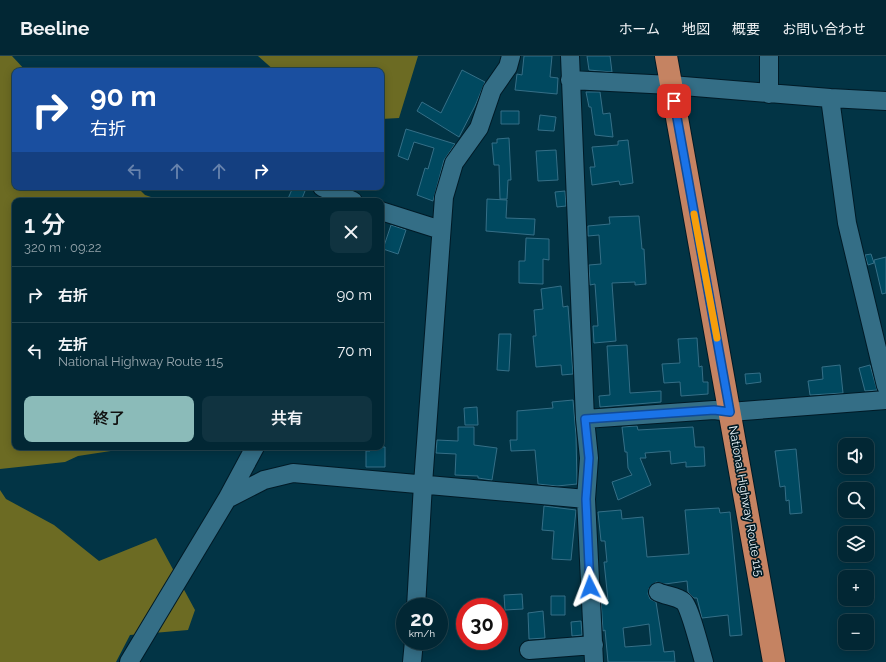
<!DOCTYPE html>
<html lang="ja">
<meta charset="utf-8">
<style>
body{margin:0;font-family:Raleway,"Noto Sans JP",sans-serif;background:#103340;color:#f1f3f6;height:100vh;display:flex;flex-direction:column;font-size:15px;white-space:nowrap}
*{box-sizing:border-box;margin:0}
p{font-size:13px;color:#96a5ac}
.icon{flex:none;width:22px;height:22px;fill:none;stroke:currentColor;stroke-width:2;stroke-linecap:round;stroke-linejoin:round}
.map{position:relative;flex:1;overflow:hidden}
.drawer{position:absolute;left:12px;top:142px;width:372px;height:252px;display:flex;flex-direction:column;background:#022734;border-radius:8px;box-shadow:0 2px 10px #0003,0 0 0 1px #23444f}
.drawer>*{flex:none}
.banner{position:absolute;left:12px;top:12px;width:372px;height:122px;border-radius:8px;box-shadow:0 2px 10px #0003,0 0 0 1px #23444f;background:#1a4fa0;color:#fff;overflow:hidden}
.buttons{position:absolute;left:838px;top:382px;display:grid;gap:8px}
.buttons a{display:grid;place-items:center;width:36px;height:36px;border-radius:8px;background:#022734;box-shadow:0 2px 10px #0003,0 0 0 1px #23444f;font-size:20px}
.speed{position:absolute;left:396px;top:542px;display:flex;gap:8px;font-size:20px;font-weight:700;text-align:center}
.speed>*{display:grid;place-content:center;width:52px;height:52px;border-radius:50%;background:#022734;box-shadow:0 2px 10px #0003,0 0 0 1px #23444f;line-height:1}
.speed small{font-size:10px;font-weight:400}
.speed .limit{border:6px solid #d22;background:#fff;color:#111}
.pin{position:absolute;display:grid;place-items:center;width:34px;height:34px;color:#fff;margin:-17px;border-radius:8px;box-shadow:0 2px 6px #0006}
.me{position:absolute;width:44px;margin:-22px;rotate:357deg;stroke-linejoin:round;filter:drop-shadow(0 0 3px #0008)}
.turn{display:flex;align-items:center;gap:14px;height:84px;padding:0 12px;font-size:18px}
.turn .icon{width:52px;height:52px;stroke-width:2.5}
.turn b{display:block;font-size:28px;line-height:34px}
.lanes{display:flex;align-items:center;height:38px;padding:0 12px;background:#0003;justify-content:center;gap:20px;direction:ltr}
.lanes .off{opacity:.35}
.round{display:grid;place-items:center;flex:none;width:42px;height:42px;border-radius:8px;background:#103340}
.overview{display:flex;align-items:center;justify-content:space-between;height:68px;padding:0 12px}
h1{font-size:24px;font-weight:600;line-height:30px}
.cta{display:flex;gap:8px;margin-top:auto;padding:8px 12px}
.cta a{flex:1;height:46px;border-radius:8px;background:#8bbbb9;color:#111;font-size:16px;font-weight:600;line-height:46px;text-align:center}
.cta a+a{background:#103340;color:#f1f3f6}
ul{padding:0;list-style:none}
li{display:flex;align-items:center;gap:12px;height:56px;padding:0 12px;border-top:1px solid #23444f}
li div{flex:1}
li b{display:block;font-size:15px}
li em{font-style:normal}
header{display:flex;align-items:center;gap:24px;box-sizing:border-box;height:56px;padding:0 20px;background:#022734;border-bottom:1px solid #23444f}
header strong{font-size:19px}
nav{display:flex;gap:22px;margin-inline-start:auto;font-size:14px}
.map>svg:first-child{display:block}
.forest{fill:#6c6b23}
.building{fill:#004960;stroke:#356f87;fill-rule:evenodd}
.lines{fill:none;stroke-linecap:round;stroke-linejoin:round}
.minor-casing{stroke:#001a26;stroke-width:20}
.highway-casing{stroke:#001a26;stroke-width:24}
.minor{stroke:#346e86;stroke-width:18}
.highway{stroke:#c58362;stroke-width:22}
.route-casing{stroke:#114b97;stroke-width:10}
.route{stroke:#1a73e8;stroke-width:7}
.slow{stroke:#f59e0b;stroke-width:7}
.labels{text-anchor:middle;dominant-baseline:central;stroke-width:3.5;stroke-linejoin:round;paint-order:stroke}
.street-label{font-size:12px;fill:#eaf6fb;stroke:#021a23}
</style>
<header>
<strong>Beeline</strong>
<nav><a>ホーム</a><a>地図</a><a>概要</a><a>お問い合わせ</a></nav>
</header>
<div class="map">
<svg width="886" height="606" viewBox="0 0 886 606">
<rect width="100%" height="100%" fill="#023445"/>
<path class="forest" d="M0 0H12L26 15H15V131H137L145 139 163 145H15V391H137L78 400 65 406 0 413Z
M258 0H418L399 62 381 63V15H275Z
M0 434 6 443 54 469 99 505 156 482 195 554 188 574 130 579 116 606H0Z"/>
<path class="building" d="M524 0H552L550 21 558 22 557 38 515 34 517 18 522 19Z
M587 0H610L612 16 589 14Z
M462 14 485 26 475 50 459 81 417 55 422 46 441 57Z
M586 36H600L603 58 610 57 613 81 595 79 591 51H589Z
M501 55H519V68H501Z
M540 59 556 61 554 75 538 74Z
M406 73 455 88 444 104 433 145 417 139 425 112 428 113 434 92 414 86 408 104 398 100Z
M509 82 511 124H508L507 143H500L499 109H494L492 87H497V83Z
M628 84 633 127 620 129 619 125 592 129 590 111H595L592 91 618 89V85Z
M556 94 558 124 538 125 536 95Z
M293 131 305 135 301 145H287Z
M565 135 566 150 557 151 555 136Z
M487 143 507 144 506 162 535 163 534 179 486 175Z
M639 160 642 193H644L646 228 635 229V226L612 227 616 285 594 287 593 270H598L595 228 590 229 589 209 601 208 599 179 588 180V170L610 168 609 161Z
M391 169 406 174 398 198 383 193Z
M526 182 549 183V204L543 203V228L519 227V205H525Z
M871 198 874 207 868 209 865 199Z
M886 201V237L882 238 874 204Z
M561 230 563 251 568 250 573 318 562 319 561 309 536 311 533 280H536L534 254 543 253 541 233Z
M499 278H511L509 315 497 314Z
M697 282 699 311 702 310 703 326H708V338L681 340 680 326 664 327 662 308 680 307 678 283Z
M627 289 630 337 661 335V346L600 351 599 340 610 339 607 290Z
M840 309 843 337 810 339 808 325 823 323 822 311Z
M870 309 877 334 865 335 859 312Z
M760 317 761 326 746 328 745 318Z
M573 344 576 379 577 428 557 430 538 428 535 394 511 395 510 384H517V355L553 352 552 346Z
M477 351 478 369H465L464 352Z
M637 370 638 374 693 371 695 391H704L705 410 686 411V406L671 408 670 395 645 397 646 402H640L651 429 618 444 612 426 632 419 628 412 627 396H625L622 371Z
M458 371H474V389L497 392 492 424 478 422V420L455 419 456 398 436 397 437 384 458 385Z
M370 391H385V411H366V395H370Z
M796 393 802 457 790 458 789 444 786 445 785 430 780 431 775 395Z
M544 450 576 454 571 504 552 503 554 475 542 474Z
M719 452 720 457 730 456 742 579 730 580 728 559 702 562 697 542H694L688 536 687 525 665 528 656 526 649 532 648 538 650 543 656 546 664 596 674 595 675 606H608L605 574 603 575 601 544H608L604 506H607L605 485H601L598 456 621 454 622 463 643 461 647 501 689 498 685 454ZM649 568 651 589 625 591 623 572Z
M522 538 523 553 505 554 504 539Z
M551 540H565V559H551Z
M543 555 545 582 529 583 528 557Z
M581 565 582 579 572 580 571 566Z"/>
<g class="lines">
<defs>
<path id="minor" d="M570 0 585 363 589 402 586 443 594 606
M769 0V38
M570 24 671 29 830 42 847 167 886 330
M830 42 886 45
M322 131 353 145
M381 155 441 174
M585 363 714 354 730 356 886 344
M227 443 255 391
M658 536C666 540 677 540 684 546 689 549 701 596 704 606
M416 551 423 428 444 141 454 107 479 72 492 34 508 11 511 0
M529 594 594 589
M129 606 227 443 264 424 293 417 586 443
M412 606 414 585"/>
<path id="highway" d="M666 0 774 606"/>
</defs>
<use href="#minor" class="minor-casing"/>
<use href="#highway" class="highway-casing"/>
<use href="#minor" class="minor"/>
<use href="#highway" class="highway"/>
</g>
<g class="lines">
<defs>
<path id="route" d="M590 531 586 443 589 402 585 363 714 354 730 356 674 45"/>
</defs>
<use href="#route" class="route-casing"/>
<use href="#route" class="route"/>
<path class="slow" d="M694 158 717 282"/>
</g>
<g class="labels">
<g class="street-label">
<text transform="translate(746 445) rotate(80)">National Highway Route 115</text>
</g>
</g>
</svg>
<div class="buttons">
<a><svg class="icon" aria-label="sound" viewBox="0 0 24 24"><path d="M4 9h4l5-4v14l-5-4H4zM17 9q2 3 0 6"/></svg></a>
<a><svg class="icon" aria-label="search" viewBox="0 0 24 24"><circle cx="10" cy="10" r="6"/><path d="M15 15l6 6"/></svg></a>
<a><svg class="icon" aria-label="layers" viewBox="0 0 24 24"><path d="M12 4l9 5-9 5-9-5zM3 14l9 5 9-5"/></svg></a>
<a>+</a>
<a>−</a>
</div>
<div class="speed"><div>20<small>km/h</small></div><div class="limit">30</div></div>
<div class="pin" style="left:674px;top:45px;background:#d93025"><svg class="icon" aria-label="arrive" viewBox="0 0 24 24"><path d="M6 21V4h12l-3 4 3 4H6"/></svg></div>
<svg class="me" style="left:590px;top:531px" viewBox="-20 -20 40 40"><path d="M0-17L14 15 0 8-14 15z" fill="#1a73e8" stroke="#fff" stroke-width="4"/></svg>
<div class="banner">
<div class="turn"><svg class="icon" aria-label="right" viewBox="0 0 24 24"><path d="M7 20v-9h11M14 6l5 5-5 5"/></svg><div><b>90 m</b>右折</div></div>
<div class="lanes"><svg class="icon off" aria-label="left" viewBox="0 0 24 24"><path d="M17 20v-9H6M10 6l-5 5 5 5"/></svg><svg class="icon off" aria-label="ahead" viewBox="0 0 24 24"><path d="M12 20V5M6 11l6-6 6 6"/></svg><svg class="icon off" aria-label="ahead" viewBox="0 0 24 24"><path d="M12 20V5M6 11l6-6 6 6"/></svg><svg class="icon" aria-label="right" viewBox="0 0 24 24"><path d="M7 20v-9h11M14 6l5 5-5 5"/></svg></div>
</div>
<section class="drawer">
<div class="overview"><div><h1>1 分</h1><p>320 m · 09:22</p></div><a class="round"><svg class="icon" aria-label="close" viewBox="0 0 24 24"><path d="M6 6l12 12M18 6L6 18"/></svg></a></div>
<ul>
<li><svg class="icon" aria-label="right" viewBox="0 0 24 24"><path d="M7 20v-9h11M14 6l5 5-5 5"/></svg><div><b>右折</b></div><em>90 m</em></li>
<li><svg class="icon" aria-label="left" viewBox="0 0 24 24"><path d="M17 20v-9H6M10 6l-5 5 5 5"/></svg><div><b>左折</b><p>National Highway Route 115</p></div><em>70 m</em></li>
</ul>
<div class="cta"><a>終了</a><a>共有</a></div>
</section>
</div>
